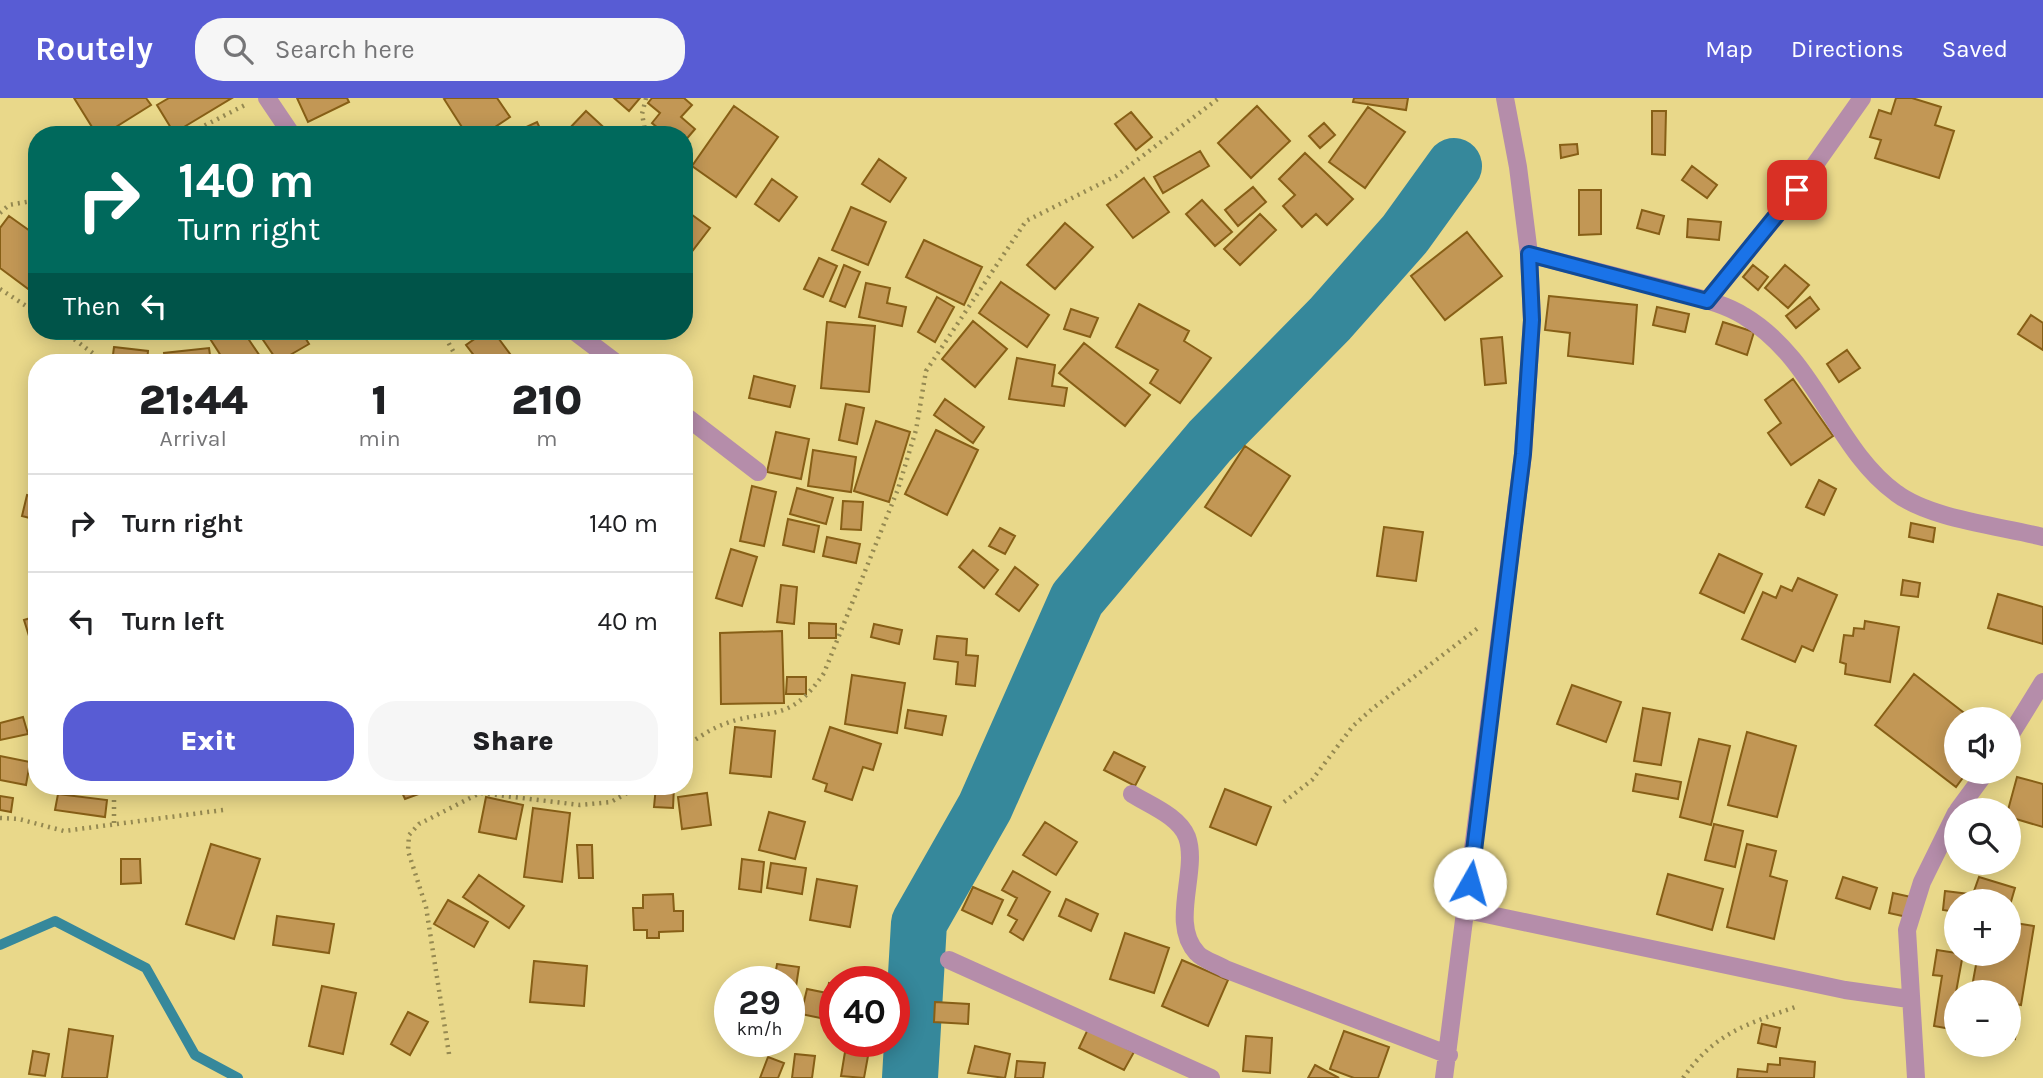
<!DOCTYPE html>
<meta charset="utf-8">
<style>
body{margin:0;font-family:Karla,sans-serif;background:#f6f6f6;color:#202124;height:100vh;display:flex;flex-direction:column;font-size:26px;white-space:nowrap}
*{box-sizing:border-box;margin:0}
p{font-size:23px;color:#757577}
.icon{flex:none;width:38px;height:38px;fill:none;stroke:currentColor;stroke-width:2;stroke-linecap:round;stroke-linejoin:round}
.map{position:relative;flex:1;overflow:hidden}
.side{position:absolute;left:28px;top:256px;width:665px;height:441px;display:flex;flex-direction:column;background:#fff;border-radius:28px;box-shadow:0 4px 18px #0003}
.side>*{flex:none}
.top-card{position:absolute;left:28px;top:28px;width:665px;height:214px;border-radius:28px;box-shadow:0 4px 18px #0003;background:#00695c;color:#fff;overflow:hidden}
.controls{position:absolute;left:1944px;top:609px;display:grid;gap:14px}
.controls a{display:grid;place-items:center;width:77px;height:77px;border-radius:50%;background:#fff;box-shadow:0 4px 18px #0003;font-size:35px}
.speed{position:absolute;left:714px;top:868px;display:flex;gap:14px;font-size:35px;font-weight:700;text-align:center}
.speed>*{display:grid;place-content:center;width:91px;height:91px;border-radius:50%;background:#fff;box-shadow:0 4px 18px #0003;line-height:1}
.speed small{font-size:18px;font-weight:400}
.speed .limit{border:10px solid #d22;background:#fff;color:#111}
.pin{position:absolute;display:grid;place-items:center;width:60px;height:60px;color:#fff;margin:-30px;border-radius:14px;box-shadow:0 4px 10px #0006}
.me{position:absolute;width:77px;margin:-38px;rotate:7deg;stroke-linejoin:round;filter:drop-shadow(0 0 5px #0008)}
.turn{display:flex;align-items:center;gap:24px;height:147px;padding:0 35px;font-size:32px}
.turn .icon{width:91px;height:91px;stroke-width:2.5}
.turn b{display:block;font-size:49px;line-height:60px}
.then{display:flex;align-items:center;height:66px;padding:0 35px;background:#0003;gap:14px;font-size:26px}
.eta{display:flex;justify-content:space-evenly;align-items:center;height:119px;text-align:center}
.eta b{font-size:42px;font-weight:800;line-height:49px}
.cta{display:flex;gap:14px;margin-top:auto;padding:14px 35px}
.cta a{flex:1;height:80px;border-radius:28px;background:#585cd4;color:#fff;font-size:28px;font-weight:800;line-height:80px;text-align:center}
.cta a+a{background:#f6f6f6;color:#202124}
ul{padding:0;list-style:none}
li{display:flex;align-items:center;gap:21px;height:98px;padding:0 35px;border-top:2px solid #e0e0e0}
li div{flex:1}
li b{display:block;font-size:26px}
li em{font-style:normal}
header{display:flex;align-items:center;gap:42px;box-sizing:border-box;height:98px;padding:0 35px;background:#585cd4;color:#fff}
header strong{font-size:33px}
nav{display:flex;gap:38px;margin-inline-start:auto;font-size:24px}
.search{width:490px;height:63px;background:#f6f6f6;display:flex;align-items:center;gap:18px;box-sizing:border-box;padding:0 24px;border-radius:28px;color:#757577;font-size:26px}
.map>svg:first-child{display:block}
.lines{fill:none;stroke-linecap:round;stroke-linejoin:round}
.stream{stroke:#36889b;stroke-width:10}
.river{stroke:#36889b;stroke-width:56}
.building{fill:#c29755;stroke:#875f16;stroke-width:2}
.path{stroke:#958951;stroke-width:4.5;stroke-dasharray:2 5;stroke-linecap:butt}
.minor{stroke:#b58daa;stroke-width:18}
.route-casing{stroke:#114b97;stroke-width:18}
.route{stroke:#1a73e8;stroke-width:12}
</style>
<header>
<strong>Routely</strong>
<div class="search"><svg class="icon" aria-label="search" viewBox="0 0 24 24"><circle cx="10" cy="10" r="6"/><path d="M15 15l6 6"/></svg>Search here</div>
<nav><a>Map</a><a>Directions</a><a>Saved</a></nav>
</header>
<div class="map">
<svg width="2043" height="980" viewBox="0 0 2043 980">
<rect width="100%" height="100%" fill="#e9d88a"/>
<g class="lines">
<path class="stream" d="M0 847 55 823 146 870 195 957 238 980"/>
<path class="river" d="M910 980 919 825 985 709 1077 501 1210 343 1330 221 1405 136 1454 68"/>
</g>
<path class="building" d="M74 0H146L151 7 103 37H97Z
M169 0H232L174 35 157 7Z
M297 0H347L349 4 308 24Z
M446 0H497L510 19 483 37H467L444 1Z
M614 0H640L629 13Z
M652 0H684L692 7 681 19 695 31 684 44V37H666L652 25 660 15 648 5Z
M1354 0H1408L1406 12 1353 4Z
M1896 0H1912L1941 9 1935 27 1954 33 1939 80 1875 60 1881 42 1870 39 1879 12 1891 16Z
M734 8 778 39 736 99 692 68Z
M1257 8 1290 43 1251 80 1218 45Z
M1368 9 1405 34 1365 90 1329 64Z
M586 13 612 37H571L567 33Z
M1652 13H1666L1665 57 1652 56Z
M1131 14 1152 39 1136 52 1115 26Z
M537 24 543 37H509Z
M1324 25 1335 37 1320 50 1309 38Z
M1577 46 1578 56 1561 60 1560 47Z
M1200 53 1209 68 1163 95 1154 79Z
M1305 55 1353 101 1327 127 1316 116 1302 129 1283 108 1295 97 1279 81Z
M879 61 906 80 890 104 862 86Z
M1692 68 1717 87 1707 100 1682 82Z
M1144 80 1169 114 1133 140 1107 107Z
M772 81 797 99 779 123 755 106Z
M1253 89 1266 104 1238 128 1225 112Z
M1579 92H1601V136L1579 137Z
M1202 102 1232 134 1215 148 1186 116Z
M851 109 886 124 868 167 832 152Z
M684 111 710 130 684 164Z
M1642 112 1664 118 1659 136 1637 130Z
M1260 116 1276 132 1240 167 1224 151Z
M9 118 37 138 35 196 0 170V130Z
M1688 121 1721 124 1719 142 1687 139Z
M1065 125 1093 149 1055 191 1027 167Z
M1467 134 1502 178 1445 222 1411 178Z
M924 142 982 169 964 207 906 179Z
M819 160 837 168 823 199 804 191Z
M844 167 860 174 845 209 830 203Z
M1753 167 1768 179 1758 192 1743 179Z
M1785 167 1809 187 1788 210 1765 190Z
M1001 184 1049 217 1027 249 979 215Z
M866 185 890 190 887 205 906 209 902 228 859 219Z
M1549 198 1637 207 1633 266 1568 258 1570 235 1545 232Z
M937 199 954 209 935 244 918 234Z
M1810 199 1819 211 1796 230 1786 218Z
M1139 206 1189 233 1184 243 1211 260 1180 305 1150 285 1158 272 1116 249Z
M1657 209 1689 216 1685 234 1653 227Z
M1071 211 1098 220 1090 239 1064 231Z
M2031 217 2043 225V252L2018 236Z
M973 223 1007 251 975 289 942 261Z
M827 224 875 228 869 294 821 290Z
M1723 224 1754 234 1747 257 1716 246Z
M205 233H243L264 264H225Z
M257 233H301L309 246 278 264Z
M486 233H493L516 264H479L466 247Z
M1502 239 1506 285 1485 287 1481 241Z
M1084 245 1150 297 1125 328 1059 275Z
M114 249 148 253 147 264H112Z
M209 250 211 264H165L164 255Z
M1847 252 1860 270 1839 284 1827 266Z
M1017 260 1055 267 1052 288 1067 290 1064 308 1009 301Z
M754 278 795 288 790 309 749 300Z
M1793 281 1833 338 1791 367 1768 335 1781 325 1765 302Z
M945 301 984 329 973 345 934 317Z
M846 306 864 310 857 346 839 342Z
M876 323 910 334 889 404 854 393Z
M936 332 978 352 947 417 905 396Z
M776 334 809 341 801 381 767 374Z
M1245 348 1290 378 1251 438 1205 409Z
M813 352 856 359 851 394 808 388Z
M1819 382 1836 391 1824 417 1806 409Z
M752 388 776 394 764 448 740 443Z
M797 390 833 400 826 426 790 416Z
M27 397 37 400V422L22 418Z
M843 403 863 404 861 432 841 431Z
M788 421 819 428 814 454 783 447Z
M1911 425 1935 430 1933 444 1909 439Z
M1384 429 1423 434 1416 483 1377 478Z
M1000 430 1015 438 1005 456 989 448Z
M827 439 860 446 856 465 823 458Z
M731 451 757 459 742 508 716 500Z
M973 452 998 472 984 490 959 469Z
M1719 456 1762 476 1744 515 1700 495Z
M1015 469 1038 487 1019 513 996 496Z
M1798 480 1837 497 1813 553 1802 548 1795 564 1742 541 1763 494 1776 500 1781 488 1792 493Z
M1903 482 1920 485 1918 499 1901 497Z
M781 487 797 489 794 526 777 524Z
M1998 496 2043 509V546L1988 530Z
M37 518V553L34 554 24 522Z
M1865 523 1899 529 1890 584 1845 576 1846 566 1840 564 1844 537 1853 538 1854 530 1864 531Z
M809 525 836 526V540H809Z
M874 526 902 532 899 546 871 539Z
M782 533 784 605 721 606 720 535Z
M937 538 967 541 966 557 978 558 975 588 956 586 958 564 934 561Z
M1914 576 1972 621H1956V674H1967L1956 689 1875 627Z
M852 577 905 585 897 635 845 626Z
M787 579H806V596H786Z
M1572 587 1621 604 1606 644 1557 626Z
M1643 610 1670 615 1661 667 1634 663Z
M908 612 946 618 942 637 905 630Z
M23 619 28 636 0 642V625Z
M735 629 775 633 771 679 730 675Z
M830 629 881 646 873 672 863 669 852 702 825 693 827 686 813 681Z
M1747 634 1796 648 1777 719 1728 707Z
M1699 641 1730 648 1711 727 1680 719Z
M1114 654 1145 669 1135 688 1104 672Z
M0 658 30 664 26 687 0 682Z
M1636 676 1681 684 1678 701 1633 693Z
M2017 679 2043 686V729L2009 719 2008 712Z
M399 688H416L419 696 405 701Z
M656 688H674L673 710 654 709Z
M1225 691 1271 709 1256 747 1210 729Z
M707 695 711 727 682 731 678 699Z
M58 696 107 702 105 719 55 712Z
M0 698 13 700 11 714 0 712Z
M486 699 523 707 516 741 479 734Z
M533 710 570 715 562 784 524 779Z
M769 714 805 724 795 761 759 752Z
M1045 724 1077 744 1056 777 1023 757Z
M1714 726 1743 733 1735 769 1705 762Z
M211 746 260 761 234 841 186 826Z
M1747 746 1776 753 1770 778 1787 783 1774 841 1727 829Z
M577 747H592L593 780H579Z
M121 761H140L141 785 121 786Z
M742 761 764 764 761 794 739 791Z
M771 765 806 770 802 796 767 790Z
M1013 773 1050 794 1023 842 1010 834 1017 822 1008 817 1017 800 1002 792Z
M1668 776 1723 791 1712 832 1657 816Z
M479 777 524 808 509 830 463 799Z
M1843 779 1877 790 1870 811 1836 800Z
M1979 779 2015 790 2010 807 2009 803 1973 796Z
M817 781 857 788 850 829 810 822Z
M973 789 1003 802 992 826 962 812Z
M1945 793 1977 797V803H1956V814L1943 812Z
M1893 795 1911 799 1907 819 1889 815Z
M673 796 674 813H683V833L659 834V840H647V832H634L633 810H643V797Z
M1066 801 1098 816 1091 833 1059 818Z
M448 802 488 824 474 849 434 826Z
M277 818 334 826 329 855 273 847Z
M2009 824 2034 828 2021 907 2009 905V894H1971L1978 856H2009Z
M1125 835 1169 850 1154 895 1110 881Z
M1937 852 1963 856 1956 894V932L1934 928 1942 878 1933 877Z
M1182 862 1228 882 1208 928 1162 908Z
M534 863 587 868 584 908 530 904Z
M777 866 799 869 792 915 789 914V884H774Z
M829 885 835 886V923L801 916 807 891 827 895Z
M322 888 356 895 343 956 309 948Z
M935 904 969 906 968 926 934 924Z
M408 914 428 924 410 957 391 946Z
M2009 917 2018 919 2015 941 2009 940Z
M1762 926 1780 930 1776 949 1758 945Z
M69 931 113 938 107 980H62Z
M1088 931 1134 954 1124 972 1079 950Z
M1344 933 1389 949 1378 980H1354L1330 971Z
M1246 938 1272 940 1270 975 1243 973Z
M975 948 1010 956 1005 980 968 975Z
M33 953 49 956 45 978 29 976Z
M845 954 868 958 864 980 841 978Z
M795 956 815 958 812 980H792Z
M768 959 784 965 778 980H760Z
M1780 960 1815 964 1814 980H1737L1738 971 1767 974 1768 966 1780 967Z
M1017 963 1045 965 1043 980H1015Z
M1315 967 1339 980H1308Z"/>
<g class="lines">
<path class="path" d="M646 0 642 16 646 37
M186 37 245 7
M0 115 9 107 37 102
M0 191 37 215
M63 233 98 259V264
M442 233 459 264
M684 649C695 642 706 634 717 629 767 607 787 630 824 575L898 391 916 332 926 273 1026 123 1116 78 1219 0
M114 688V727
M1284 704 1312 682 1353 628 1372 611 1478 530
M0 720 19 721 64 733 223 712
M449 956 426 809 408 753 409 737 419 726 480 695 580 707 611 704 639 688
M1683 980C1715 934 1748 926 1798 908"/>
<path class="minor" d="M267 0 292 37
M1529 156C1576 168 1622 180 1669 192 1693 199 1722 204 1744 218 1816 261 1835 351 1896 395 1930 421 2000 428 2043 439
M1707 203 1797 92 1862 0
M574 233 615 264
M684 317 758 374
M2009 639 2043 584
M1132 696C1149 707 1179 718 1187 739 1199 773 1169 825 1197 855 1203 862 1217 866 1225 871L1449 957
M1958 712 1986 674
M1467 812 1845 892 1909 901
M949 862 1211 980
M1444 980 1523 356 1532 222 1529 156 1518 69 1505 0
M1916 980 1907 832 1922 784 1956 715"/>
</g>
<g class="lines">
<defs>
<path id="route" d="M1470 785 1523 356 1532 222 1529 156 1707 203 1797 92"/>
</defs>
<use href="#route" class="route-casing"/>
<use href="#route" class="route"/>
</g>
</svg>
<div class="controls">
<a><svg class="icon" aria-label="sound" viewBox="0 0 24 24"><path d="M4 9h4l5-4v14l-5-4H4zM17 9q2 3 0 6"/></svg></a>
<a><svg class="icon" aria-label="search" viewBox="0 0 24 24"><circle cx="10" cy="10" r="6"/><path d="M15 15l6 6"/></svg></a>
<a>+</a>
<a>−</a>
</div>
<div class="speed"><div>29<small>km/h</small></div><div class="limit">40</div></div>
<div class="pin" style="left:1797px;top:92px;background:#d93025"><svg class="icon" aria-label="arrive" viewBox="0 0 24 24"><path d="M6 21V4h12l-3 4 3 4H6"/></svg></div>
<svg class="me" style="left:1470px;top:785px" viewBox="-20 -20 40 40"><circle r="19" fill="#fff"/><path d="M0-13L10 11 0 6-10 11z" fill="#1a73e8"/></svg>
<div class="top-card">
<div class="turn"><svg class="icon" aria-label="right" viewBox="0 0 24 24"><path d="M7 20v-9h11M14 6l5 5-5 5"/></svg><div><b>140 m</b>Turn right</div></div>
<div class="then">Then<svg class="icon" aria-label="left" viewBox="0 0 24 24"><path d="M17 20v-9H6M10 6l-5 5 5 5"/></svg></div>
</div>
<section class="side">
<div class="eta">
<div><b>21:44</b><p>Arrival</p></div>
<div><b>1</b><p>min</p></div>
<div><b>210</b><p>m</p></div>
</div>
<ul>
<li><svg class="icon" aria-label="right" viewBox="0 0 24 24"><path d="M7 20v-9h11M14 6l5 5-5 5"/></svg><div><b>Turn right</b></div><em>140 m</em></li>
<li><svg class="icon" aria-label="left" viewBox="0 0 24 24"><path d="M17 20v-9H6M10 6l-5 5 5 5"/></svg><div><b>Turn left</b></div><em>40 m</em></li>
</ul>
<div class="cta"><a>Exit</a><a>Share</a></div>
</section>
</div>
